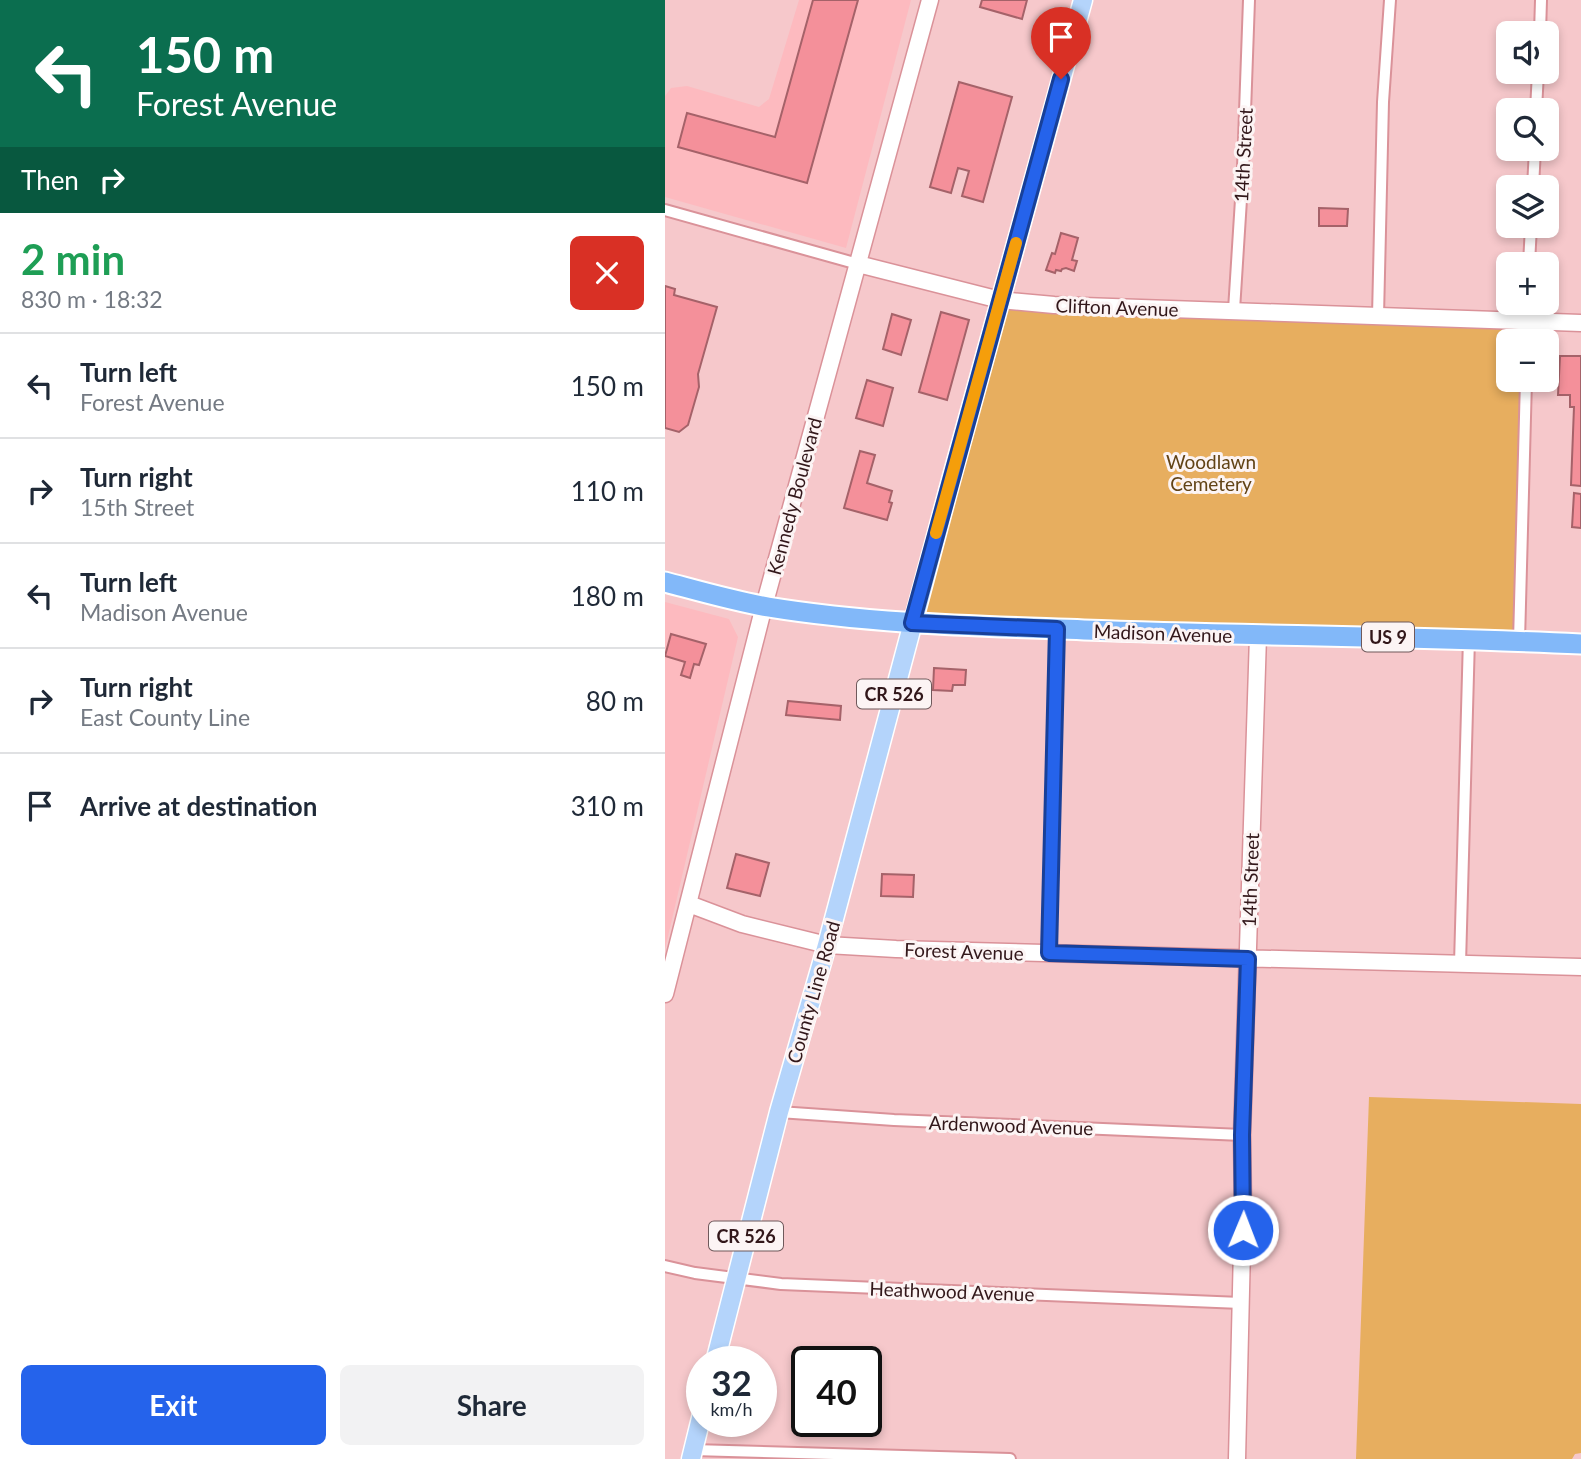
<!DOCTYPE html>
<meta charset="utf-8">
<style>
body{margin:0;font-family:Lato,sans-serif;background:#f2f2f3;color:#1f2937;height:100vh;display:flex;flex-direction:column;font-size:26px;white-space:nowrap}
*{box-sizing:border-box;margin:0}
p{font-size:23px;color:#747a83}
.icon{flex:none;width:38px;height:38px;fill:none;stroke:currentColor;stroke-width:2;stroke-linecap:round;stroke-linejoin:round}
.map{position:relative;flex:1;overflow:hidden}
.sheet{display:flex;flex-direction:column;background:#fff;width:665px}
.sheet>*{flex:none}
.top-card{background:#0b6e4f;color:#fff;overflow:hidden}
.controls{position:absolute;left:831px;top:21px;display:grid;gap:14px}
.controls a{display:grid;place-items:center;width:63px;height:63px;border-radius:10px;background:#fff;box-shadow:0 4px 10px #0003;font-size:35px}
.speed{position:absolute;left:21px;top:1346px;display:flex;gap:14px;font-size:35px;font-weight:700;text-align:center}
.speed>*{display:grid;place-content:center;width:91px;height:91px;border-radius:50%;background:#fff;box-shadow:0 4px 10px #0003;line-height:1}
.speed small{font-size:18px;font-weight:400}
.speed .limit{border:4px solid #111;border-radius:10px;background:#fff;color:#111}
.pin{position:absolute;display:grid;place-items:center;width:60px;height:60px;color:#fff;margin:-72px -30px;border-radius:50% 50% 50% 0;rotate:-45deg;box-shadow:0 0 7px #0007}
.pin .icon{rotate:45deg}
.me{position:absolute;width:77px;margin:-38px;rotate:1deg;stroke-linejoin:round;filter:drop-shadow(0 0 5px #0008)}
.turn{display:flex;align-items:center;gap:24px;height:147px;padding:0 21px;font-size:32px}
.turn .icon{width:91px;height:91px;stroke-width:2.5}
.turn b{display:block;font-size:49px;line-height:60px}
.then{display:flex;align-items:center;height:66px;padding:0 21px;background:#0003;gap:14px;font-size:26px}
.round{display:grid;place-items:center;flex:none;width:74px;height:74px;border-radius:10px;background:#f2f2f3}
.summary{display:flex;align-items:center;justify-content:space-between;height:119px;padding:0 21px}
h1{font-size:42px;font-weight:700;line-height:52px;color:#1e9e55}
.primary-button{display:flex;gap:14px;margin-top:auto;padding:14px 21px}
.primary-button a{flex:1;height:80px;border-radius:10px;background:#2563eb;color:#fff;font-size:28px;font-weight:700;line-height:80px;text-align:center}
.primary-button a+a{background:#f2f2f3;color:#1f2937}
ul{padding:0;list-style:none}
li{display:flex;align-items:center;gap:21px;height:105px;padding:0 21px;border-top:2px solid #e0e1e3}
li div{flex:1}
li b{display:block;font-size:26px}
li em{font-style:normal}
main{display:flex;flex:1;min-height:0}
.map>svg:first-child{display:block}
.built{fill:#fdbabf}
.green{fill:#e7ae5f}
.building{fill:#f4909a;stroke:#a56269;stroke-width:2}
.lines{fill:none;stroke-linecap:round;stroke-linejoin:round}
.street-casing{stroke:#da9299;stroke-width:14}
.secondary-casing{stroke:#da9299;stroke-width:19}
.primary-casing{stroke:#fff;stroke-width:21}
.highway-casing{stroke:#fff;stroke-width:23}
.street{stroke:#fff;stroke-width:10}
.secondary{stroke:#fff;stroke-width:16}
.primary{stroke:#b4d4fb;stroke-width:18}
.highway{stroke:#82b8f9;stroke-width:19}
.route-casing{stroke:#184099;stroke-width:18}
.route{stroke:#2563eb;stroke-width:12}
.slow{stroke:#f59e0b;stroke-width:12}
.labels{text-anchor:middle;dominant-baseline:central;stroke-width:6;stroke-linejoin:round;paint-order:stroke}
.shield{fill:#fcf4f4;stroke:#6f595b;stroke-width:2}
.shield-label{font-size:18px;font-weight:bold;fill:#32171a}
.street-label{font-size:19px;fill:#32171a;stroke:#fcf4f4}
.park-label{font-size:19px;fill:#624316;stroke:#fcf4f4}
</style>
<main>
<section class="sheet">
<div class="top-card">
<div class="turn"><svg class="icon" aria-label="left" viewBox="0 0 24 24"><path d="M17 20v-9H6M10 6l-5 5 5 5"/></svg><div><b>150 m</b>Forest Avenue</div></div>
<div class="then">Then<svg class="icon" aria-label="right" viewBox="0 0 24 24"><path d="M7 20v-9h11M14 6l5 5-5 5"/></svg></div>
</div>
<div class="summary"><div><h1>2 min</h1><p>830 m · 18:32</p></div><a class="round" style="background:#d93025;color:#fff"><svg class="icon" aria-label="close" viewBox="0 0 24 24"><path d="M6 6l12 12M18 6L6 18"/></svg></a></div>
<ul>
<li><svg class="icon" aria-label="left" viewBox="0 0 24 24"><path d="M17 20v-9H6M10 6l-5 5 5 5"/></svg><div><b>Turn left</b><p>Forest Avenue</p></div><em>150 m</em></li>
<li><svg class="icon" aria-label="right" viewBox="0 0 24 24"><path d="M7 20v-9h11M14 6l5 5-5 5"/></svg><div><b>Turn right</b><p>15th Street</p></div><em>110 m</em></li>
<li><svg class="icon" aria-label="left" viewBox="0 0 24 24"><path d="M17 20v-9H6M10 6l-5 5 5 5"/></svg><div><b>Turn left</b><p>Madison Avenue</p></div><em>180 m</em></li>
<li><svg class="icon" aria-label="right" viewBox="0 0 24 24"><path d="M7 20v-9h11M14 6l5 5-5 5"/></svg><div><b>Turn right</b><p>East County Line</p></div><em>80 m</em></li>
<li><svg class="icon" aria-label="arrive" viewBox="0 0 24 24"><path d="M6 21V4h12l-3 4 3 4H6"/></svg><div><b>Arrive at destination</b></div><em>310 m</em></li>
</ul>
<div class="primary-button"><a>Exit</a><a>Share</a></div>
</section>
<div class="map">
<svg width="916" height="1459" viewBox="0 0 916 1459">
<rect width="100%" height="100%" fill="#f6c8cb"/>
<path class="built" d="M134 0H246L181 248 0 197V96L6 88 22 86 94 107 104 99Z
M0 602 64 619 73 637 0 949Z"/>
<path class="green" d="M335 300 862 321 861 341H844V380H861L854 641 247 623Z
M704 1097 916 1104V1453L910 1454 907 1459H691Z"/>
<path class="building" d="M148 0H193L142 183 13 147 22 113 110 137Z
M317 0H362L357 19 315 7Z
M294 82 347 97 318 202 297 196 304 171 293 168 286 193 265 187Z
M654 208 683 209 682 226H654Z
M396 233 413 238 407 260 412 261 409 271 401 268 397 269 396 271 391 270 390 273 381 270 387 253 390 254Z
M0 286 10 289 9 295 52 307 33 374 34 387 23 425 14 432 0 428Z
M276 312 304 320 282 400 254 392Z
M227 314 246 320 236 355 218 349Z
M895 356H916V486L906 485 909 407H905V395H893Z
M202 380 228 388 218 426 191 418Z
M195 451 210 455 202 483 227 491 224 502 227 503 222 520 179 508Z
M909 493 916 494V528L907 527Z
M6 634 41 644 34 665 29 664 25 678 16 675 20 662 0 656Z
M269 668 301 670 300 685H288L287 691 268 690Z
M123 701 176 706 175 720 121 715Z
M71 854 104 863 95 896 62 888Z
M217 874 249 875 248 897 216 896Z"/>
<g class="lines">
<defs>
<path id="street" d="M875 33 876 0
M871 110 873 72
M868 187 870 149
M0 210 193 264
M864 264 866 226
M569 310 578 168 584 0
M713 316 718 102 725 0
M861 341 863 303
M854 641 861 380
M384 953 392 629
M795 964 804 638
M114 1112 229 1120 577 1135
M0 1266 30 1273 116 1284 576 1303
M28 1450 345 1459"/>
<path id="secondary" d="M193 264 335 300 389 305 916 323
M24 904 77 924 162 945 231 949 916 967
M0 994 99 606 265 0
M572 1459 578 1206 577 1135 593 636"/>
<path id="primary" d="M50 1362 114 1112 162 945 286 480 418 0
M26 1459 37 1414"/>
<path id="highway" d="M0 582C34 591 68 601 103 607 207 624 314 626 419 630 585 636 750 636 916 644"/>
</defs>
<use href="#street" class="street-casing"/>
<use href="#secondary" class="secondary-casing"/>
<use href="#primary" class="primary-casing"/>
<use href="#highway" class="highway-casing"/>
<use href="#street" class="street"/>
<use href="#secondary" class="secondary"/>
<use href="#primary" class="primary"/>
<use href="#highway" class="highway"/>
</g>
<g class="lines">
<defs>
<path id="route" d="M396 79 247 623 392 629 384 953 583 959 577 1135 578 1230"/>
</defs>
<use href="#route" class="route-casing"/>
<use href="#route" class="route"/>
<path class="slow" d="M271 533 351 243"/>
</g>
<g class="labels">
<g class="shield">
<rect x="697" y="622.5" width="52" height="29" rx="5"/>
<rect x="192" y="679.5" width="74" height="29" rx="5"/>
<rect x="44" y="1221.5" width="74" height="29" rx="5"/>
</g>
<g class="shield-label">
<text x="723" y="637">US 9</text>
<text x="229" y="694">CR 526</text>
<text x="81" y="1236">CR 526</text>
</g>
<g class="street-label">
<text transform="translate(578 155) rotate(-87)">14th Street</text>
<text transform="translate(452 307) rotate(2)">Clifton Avenue</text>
<text transform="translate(129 496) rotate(-75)">Kennedy Boulevard</text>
<text transform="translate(498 633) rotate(2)">Madison Avenue</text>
<text transform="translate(585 880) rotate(-88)">14th Street</text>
<text transform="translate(299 951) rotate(2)">Forest Avenue</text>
<text transform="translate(148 992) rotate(-74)">County Line Road</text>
<text transform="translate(346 1125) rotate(2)">Ardenwood Avenue</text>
<text transform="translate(287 1291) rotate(2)">Heathwood Avenue</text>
</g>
<g class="park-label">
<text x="546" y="461">Woodlawn<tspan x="546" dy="22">Cemetery</tspan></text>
</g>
</g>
</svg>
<div class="controls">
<a><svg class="icon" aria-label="sound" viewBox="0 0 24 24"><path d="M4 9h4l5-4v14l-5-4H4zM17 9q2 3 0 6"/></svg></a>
<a><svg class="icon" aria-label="search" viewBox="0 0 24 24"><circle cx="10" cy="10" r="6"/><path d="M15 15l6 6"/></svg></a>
<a><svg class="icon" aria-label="layers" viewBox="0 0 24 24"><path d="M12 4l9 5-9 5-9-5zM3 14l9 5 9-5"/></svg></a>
<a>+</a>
<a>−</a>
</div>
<div class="speed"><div>32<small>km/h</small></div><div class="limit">40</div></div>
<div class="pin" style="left:396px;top:79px;background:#d93025"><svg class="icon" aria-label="arrive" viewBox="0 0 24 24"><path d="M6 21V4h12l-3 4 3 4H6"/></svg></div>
<svg class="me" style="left:578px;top:1230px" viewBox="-20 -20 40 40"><circle r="17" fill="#2563eb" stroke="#fff" stroke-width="3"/><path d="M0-11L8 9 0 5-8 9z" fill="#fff"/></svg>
</div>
</main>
